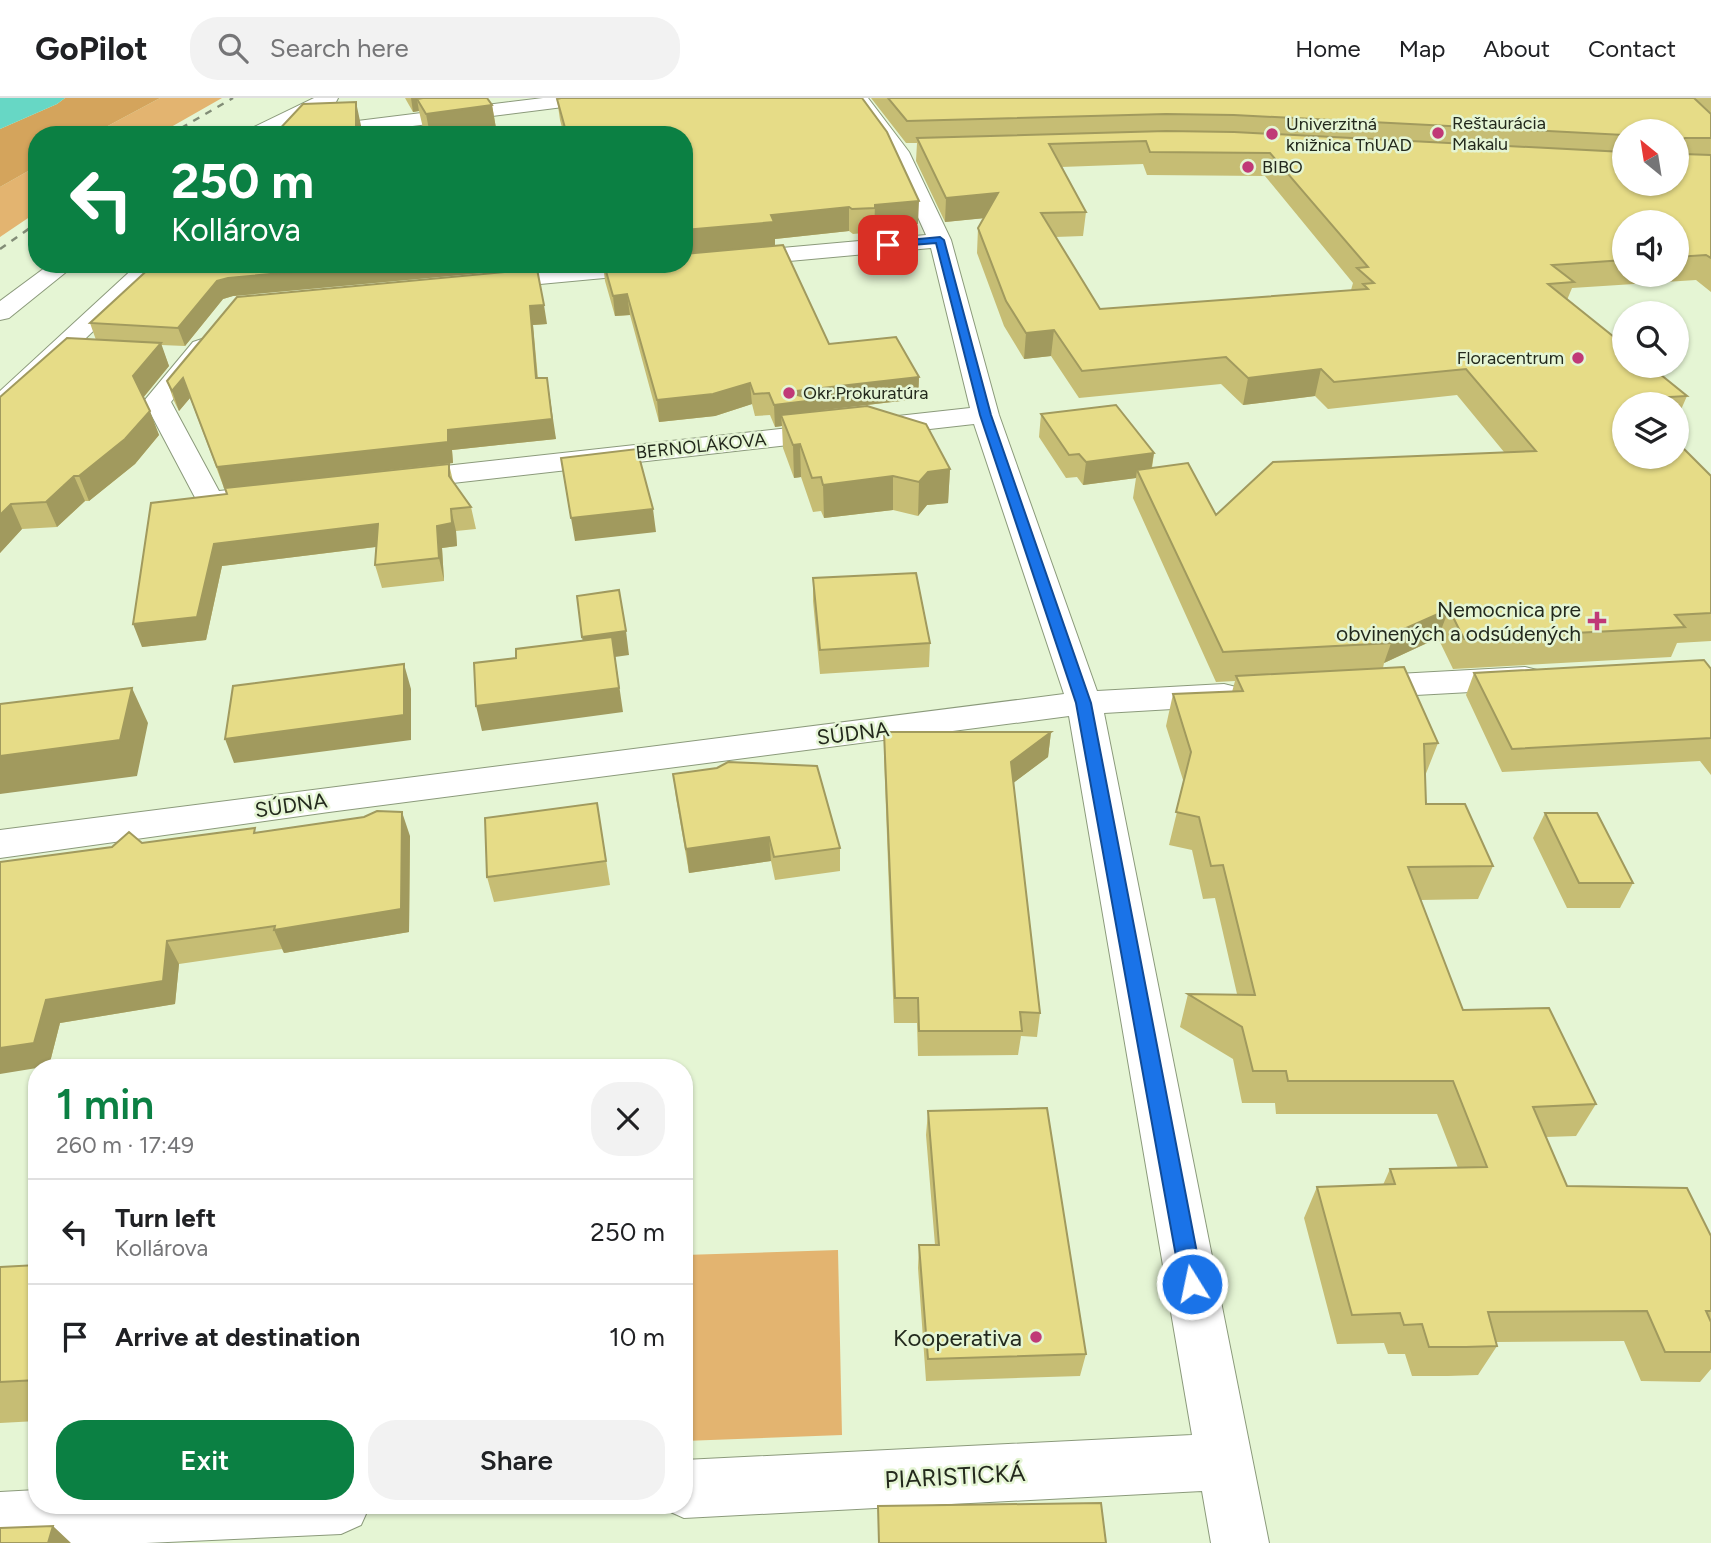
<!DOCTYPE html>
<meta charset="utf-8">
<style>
body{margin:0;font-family:Figtree,sans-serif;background:#f2f2f2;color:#202124;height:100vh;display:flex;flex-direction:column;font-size:26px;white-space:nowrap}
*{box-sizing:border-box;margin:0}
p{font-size:23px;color:#757577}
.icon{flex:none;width:38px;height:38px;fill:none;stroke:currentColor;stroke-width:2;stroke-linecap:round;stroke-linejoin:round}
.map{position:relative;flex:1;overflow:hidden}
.side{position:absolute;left:28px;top:961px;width:665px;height:455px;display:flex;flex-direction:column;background:#fff;border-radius:28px;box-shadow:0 2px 5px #0004}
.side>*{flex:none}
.hud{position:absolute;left:28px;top:28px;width:665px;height:147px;border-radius:28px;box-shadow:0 2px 5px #0004;background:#0b8043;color:#fff;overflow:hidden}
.needle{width:46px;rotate:330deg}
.controls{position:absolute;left:1612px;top:21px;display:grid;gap:14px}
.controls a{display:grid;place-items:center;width:77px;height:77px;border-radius:50%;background:#fff;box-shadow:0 2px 5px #0004;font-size:35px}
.pin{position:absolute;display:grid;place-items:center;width:60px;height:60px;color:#fff;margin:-30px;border-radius:14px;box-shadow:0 4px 10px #0006}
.me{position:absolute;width:77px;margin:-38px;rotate:350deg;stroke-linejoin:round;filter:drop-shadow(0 0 5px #0008)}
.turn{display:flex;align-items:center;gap:24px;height:147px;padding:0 28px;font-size:32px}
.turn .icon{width:91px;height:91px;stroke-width:2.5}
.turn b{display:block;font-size:49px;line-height:60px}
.round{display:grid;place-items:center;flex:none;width:74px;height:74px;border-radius:28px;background:#f2f2f2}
.summary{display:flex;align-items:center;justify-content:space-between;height:119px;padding:0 28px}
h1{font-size:42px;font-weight:600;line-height:52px;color:#0b8043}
.action{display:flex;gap:14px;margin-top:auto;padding:14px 28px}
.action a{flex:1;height:80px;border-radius:28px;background:#0b8043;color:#fff;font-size:28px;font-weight:600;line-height:80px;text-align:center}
.action a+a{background:#f2f2f2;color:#202124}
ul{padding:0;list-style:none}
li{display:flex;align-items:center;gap:21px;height:105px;padding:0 28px;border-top:2px solid #e0e0e0}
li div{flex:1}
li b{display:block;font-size:26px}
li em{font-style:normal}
header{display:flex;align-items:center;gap:42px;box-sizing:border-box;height:98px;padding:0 35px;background:#fff;border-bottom:2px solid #e0e0e0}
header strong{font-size:33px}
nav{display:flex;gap:38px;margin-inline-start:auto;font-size:24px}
.search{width:490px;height:63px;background:#f2f2f2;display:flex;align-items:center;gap:18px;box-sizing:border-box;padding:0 24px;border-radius:28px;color:#757577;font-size:26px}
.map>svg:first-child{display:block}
.green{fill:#e3b470}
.forest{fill:#d4a45c}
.water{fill:#67d7c5}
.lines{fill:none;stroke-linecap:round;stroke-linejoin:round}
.street-casing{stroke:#8b9a7b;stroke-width:2}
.secondary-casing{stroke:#8b9a7b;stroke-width:2}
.street{fill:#fff;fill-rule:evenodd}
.secondary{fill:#fff;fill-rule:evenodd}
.rail{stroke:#828d77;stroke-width:2.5;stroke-dasharray:7 7;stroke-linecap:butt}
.wall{fill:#c6bd74;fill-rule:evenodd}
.shaded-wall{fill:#a19a5e}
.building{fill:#e6dc87;stroke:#a19a5e;stroke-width:2;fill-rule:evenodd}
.route{fill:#1a73e8;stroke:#114b97;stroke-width:2}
.poi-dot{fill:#c03977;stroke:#e5f5d4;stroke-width:2.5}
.labels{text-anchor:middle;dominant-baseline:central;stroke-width:5;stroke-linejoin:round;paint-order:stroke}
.far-poi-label{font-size:18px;fill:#23291d;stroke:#e5f5d4;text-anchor:start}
.far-street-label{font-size:18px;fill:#23291d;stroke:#e5f5d4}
.poi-label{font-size:21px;fill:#23291d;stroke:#e5f5d4;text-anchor:end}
.street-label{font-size:21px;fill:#23291d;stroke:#e5f5d4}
.near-poi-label{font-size:24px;fill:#23291d;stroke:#e5f5d4;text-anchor:end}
.near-street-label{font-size:24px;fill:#23291d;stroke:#e5f5d4}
</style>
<header>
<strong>GoPilot</strong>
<div class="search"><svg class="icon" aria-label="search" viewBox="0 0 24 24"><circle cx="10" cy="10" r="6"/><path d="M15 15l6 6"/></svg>Search here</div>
<nav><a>Home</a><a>Map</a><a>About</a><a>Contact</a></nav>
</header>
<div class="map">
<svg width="1711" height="1445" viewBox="0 0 1711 1445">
<rect width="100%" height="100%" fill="#e5f5d4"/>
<path class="green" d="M160 0H222L157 37H91Z
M37 68V114L0 139V89Z
M838 1152 842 1337 684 1343V1157Z"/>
<path class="forest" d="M65 0H160L91 37H37V68L0 89V31L57 6Z"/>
<path class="water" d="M0 0H65L57 6 0 31Z"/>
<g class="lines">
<defs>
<path id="street" d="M543 0H596L587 6 341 37 299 35 309 29Z
M850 0H868L909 54 951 142 999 317 1097 593 1224 586 1236 589 1242 597 1236 605 1224 608 1104 615 1269 1445H1211L1202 1393 684 1420 664 1411 662 1407H684V1362L1192 1337 1069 618 329 714 0 760V732L1064 596 974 326 400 391 390 388 385 382 390 376 400 373 970 310 931 150 736 168 728 166 725 161 728 156 736 154 926 137 889 55Z
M684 160 691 166 687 171 679 173 486 191 478 189 474 184 478 179 486 177 601 166H684Z
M138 166H163L10 313 0 315V293Z
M202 241 211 244 215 249 171 304 219 393 256 389 266 392 271 398 266 404 210 412 200 409 144 303 193 244Z
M1525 569 1537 572 1542 580 1537 588 1525 591 1361 600 1349 597 1344 589 1349 581 1361 578Z
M37 1392V1407H370L361 1427 341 1436 146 1445H0V1394Z"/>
<path id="secondary" d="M314 0H338L336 4 269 37H243L246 33Z
M50 166H76L9 220 0 222V203Z"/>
</defs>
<use href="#street" class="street-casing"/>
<use href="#secondary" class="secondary-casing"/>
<use href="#street" class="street"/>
<use href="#secondary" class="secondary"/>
<path class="rail" d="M169 37 233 0
M0 151 37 125"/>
</g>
<path class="wall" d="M405 0H487L492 7 497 36 427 37 423 30 419 13 413 14Z
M862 0 918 126 875 131 874 134 853 136 849 133 775 141V147L829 246 919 279 918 301 815 313V314L950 371 948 405 927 407 918 418 893 412 824 420 821 413 813 414 801 379 794 380 783 350 782 328 775 329 770 317 755 318 752 306 715 318 659 324 630 217 615 218 605 183 603 166H684V37H564L560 22 557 1Z
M871 0H1711V194L1696 182 1572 190 1567 202 1687 298 1676 323V306H1624L1711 378V543L1677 545 1671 559 1453 571 1438 540 1384 565 1383 570 1438 645 1425 678 1426 706 1493 768 1478 801 1421 802 1463 912 1596 1006 1576 1038 1546 1039 1567 1088 1711 1138V1271L1700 1284 1641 1283 1624 1243 1496 1244 1497 1248 1478 1277 1448 1278H1412L1405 1256H1388L1384 1245 1337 1246 1304 1120 1317 1089 1383 1087 1390 1071 1458 1070 1437 1016H1276L1275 1005H1242L1233 961 1180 929 1188 896H1237L1215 800 1203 801 1192 752 1169 747 1184 685 1166 628 1173 596 1232 594 1235 583 1216 584 1133 400 1136 380 1083 387 1077 379 1066 380 1039 339 1041 316 1154 355 1152 370 1216 417 1504 354 1457 297 1328 311 1315 298 1243 307 1221 286 1079 300 1051 258 1024 261 1004 228 977 155 978 130 984 120 945 124 916 63 917 45H906ZM1624 33H1676L1624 86ZM1143 66 1147 77 1265 78 1353 185 1351 192 1100 211 1055 139 1083 138 1086 114 1061 69ZM1624 124H1676V177H1624Z
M154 166 537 170 233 198 223 201 185 248 161 247 169 268 143 300 159 337 135 366 89 403H85L57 429 22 431 0 455V299L96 242 90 225Z
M237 199 547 226 533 227 538 280 556 341 452 352 453 365 224 390 190 300 179 313 174 303 167 283Z
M449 366 453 383 471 409 476 431 456 433 457 448 442 450 444 483 382 490 375 467 376 449 222 468 206 542 142 549 227 396Z
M813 480 930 545 929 569 820 576 813 503Z
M1711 571V677L1700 663 1502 674 1466 597 1474 575Z
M884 634H1051L1048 659 1013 685 1040 915 1037 939 1021 938 1018 957 918 958 917 925H894L884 658Z
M673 676 840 750V773L775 782 771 763 689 775 676 700Z
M597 705 610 787 494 804 487 779Z
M1545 715 1633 785 1620 810H1567L1533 740Z
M257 734 410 738 409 834 284 855 282 851 179 866 175 906 60 925 49 968 0 764 142 745Z
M928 1013 1086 1256 1080 1278 926 1283 918 1170 919 1147H935L926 1037Z
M37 1167V1323L0 1325V1169Z
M878 1408 1106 1445H878Z"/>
<path class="shaded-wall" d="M411 0H477L417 1 419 13 413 14Z
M356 4 363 37H312Z
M492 7 497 36 430 37 426 16Z
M998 95 996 119 945 124 946 100Z
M919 103 918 126 875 131 874 134 875 107Z
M849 109V133L775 141V148L684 156V132L771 117Z
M380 166H536L537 170 233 198 223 201 185 248 178 230 217 183 228 180Z
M627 196 630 217 615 218 613 198Z
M544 207 547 226 533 227 539 300 536 280 530 208Z
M1054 232 1051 258 1024 261 1026 235Z
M161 245 169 268 142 301 133 278Z
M1321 271 1315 298 1243 307 1248 280Z
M919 279 918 301 815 313 816 324 781 317 782 328 775 329 774 307 787 294Z
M183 280 190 300 179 313 172 293Z
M547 280 556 341 452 352 453 365 224 390 217 369 448 332Z
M750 285 752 306 715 318 659 324 657 302Z
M150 313 159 337 135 366 89 403 79 378Z
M800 346 801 379 794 380 793 347Z
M1154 355 1150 378 1137 372 1136 380 1083 387 1086 364Z
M950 371 948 405 927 407 918 418 919 384 928 374Z
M74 378 85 403 57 429 46 404Z
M893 378V412L824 420 823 387Z
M11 406 22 431 0 455V417Z
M451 411 456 433 457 448 442 450 444 483 439 460 437 428Z
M653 411 656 434 575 443 571 420Z
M378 426 383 448 222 468 206 542 142 549 133 526 214 446Z
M1449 511 1438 540 1384 565 1391 545 1388 538Z
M626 533 629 557 615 559 623 614 482 633 476 608 586 564 582 539Z
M404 566 411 591V642L234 665 225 641Z
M132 590 148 625 137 678 0 696V658Z
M1051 634 1048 659 1008 689 1011 664Z
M402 714 410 738 409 834 284 855 274 832Z
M769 739 771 763 689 775 686 751Z
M167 843 179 866 175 906 60 925 49 968 0 976V950L46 902Z
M53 1428 71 1445H48Z"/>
<path class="building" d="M423 0H487L492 7 426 16 417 1Z
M561 0H862L887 34 919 103 875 107V110L852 111 849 109 771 117 774 124 684 132V37H567L557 1Z
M888 0H1694L1711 16V40H1685L1682 42 1683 56 1711 57V160L1706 157 1676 159V124H1624V162L1552 167 1574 184 1548 186 1624 247V268H1650L1687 298 1634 301 1640 306H1624V359H1676V343L1711 378V515L1675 517 1685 529 1464 541 1449 511 1388 538 1391 545 1223 554 1137 372 1188 365 1216 417 1273 364 1536 353 1466 271 1334 284 1321 271 1248 280 1226 259 1082 273 1054 232 1026 235 1006 203 978 130 998 95 946 100 917 40 1166 33 1234 34 1624 54V86H1676V33H1624V37L1234 17 1166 16 907 23ZM1146 43 1150 54 1270 55 1368 169 1357 170 1374 185 1363 186 1368 191 1100 211 1041 115 1086 114 1049 46Z
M356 4V31L312 37H274L303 6Z
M783 147 829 246 896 239 919 279 787 294 815 302 774 307 769 295 754 296 750 285 713 296 657 302 627 196 613 198 604 166H684V156Z
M154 166H380L228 180 217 183 178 230 90 225Z
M537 171 544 207 530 208 536 280H547L552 321 448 332V344L217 369 183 280 172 293 167 283 237 199Z
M67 240 161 245 133 278 150 313 125 341 79 378H74L46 404 11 406 0 417V299Z
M1116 307 1154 355 1086 364 1079 356 1069 357 1041 316Z
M867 308 926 326 950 371 928 374 919 384 893 378 823 387 821 379 812 380 800 346 793 347 781 317Z
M637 351 653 411 571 420 561 360Z
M449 366V378L471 409 451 411 452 425 437 428 439 460 375 467 378 426 214 446 197 519 133 526 151 405 227 396 225 390Z
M916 475 930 545 820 552 813 480Z
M619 492 626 533 582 539 577 498Z
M612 539 619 590 476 608 474 565 516 560V551Z
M1704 562 1711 571V640L1512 651 1474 575Z
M404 566V617L225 641 233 588Z
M1404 569 1438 645 1424 646 1426 706H1465L1493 768 1408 769 1463 912 1549 910 1596 1006 1533 1009 1567 1088 1687 1090 1711 1138V1213H1706L1711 1224V1254H1665L1647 1213 1488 1214 1497 1248 1466 1249H1429L1422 1226 1404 1227 1400 1215 1352 1217 1317 1089 1395 1086 1390 1071 1487 1069 1453 983H1288L1286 973H1253L1242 929 1188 896 1255 897 1223 767 1211 768 1199 719 1176 714 1191 654 1173 596 1243 593 1236 578Z
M132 590 120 642 0 658V606Z
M884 634H1051L1011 664 1040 915 1020 914 1022 933H919L918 900H895Z
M728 664 817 668 840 750 774 759 769 739 686 751 673 676 717 670Z
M597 705 606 763 487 779 485 720Z
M377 713 402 714 401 811 274 832 275 828 167 843 163 883 46 902 34 945 0 950V764L112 749 129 734 142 745 255 730 254 735 364 719Z
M1545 715H1597L1633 785H1579Z
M1047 1010 1086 1256 928 1261 919 1147H939L928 1013Z
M37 1167V1282L0 1284V1169Z
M1101 1405 1106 1445H879L878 1408Z
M53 1428 48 1445H0V1430Z"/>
<path class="route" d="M940 139 944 142 991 317 1091 605 1203 1186 1200 1193 1192 1196 1185 1193 1181 1186 1076 605 980 317 936 145 888 149 884 147 888 144Z"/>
<g class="poi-dot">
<circle cx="1438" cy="35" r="7"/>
<circle cx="1272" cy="36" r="7"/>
<circle cx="1248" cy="69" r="7"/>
<circle cx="1578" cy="260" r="7"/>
<circle cx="789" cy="295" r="7"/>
<path d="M1593.5 512.5h7v7h7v7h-7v7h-7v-7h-7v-7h7z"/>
<circle cx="1036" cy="1239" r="7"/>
</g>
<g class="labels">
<g class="far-poi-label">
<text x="1452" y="25">Reštaurácia<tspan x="1452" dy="21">Makalu</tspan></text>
<text x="1286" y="26">Univerzitná<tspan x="1286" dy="21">knižnica TnUAD</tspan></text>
<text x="1262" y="69">BIBO</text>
<text x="1564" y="260" text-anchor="end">Floracentrum</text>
<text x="803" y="295">Okr.Prokuratúra</text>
</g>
<g class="far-street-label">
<text transform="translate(701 348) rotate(-6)">BERNOLÁKOVA</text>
</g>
<g class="poi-label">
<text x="1581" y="511">Nemocnica pre<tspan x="1581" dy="24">obvinených a odsúdených</tspan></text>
</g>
<g class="street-label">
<text transform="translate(853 635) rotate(-7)">SÚDNA</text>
<text transform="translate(291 707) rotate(-8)">SÚDNA</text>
</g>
<g class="near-poi-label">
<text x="1022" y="1239">Kooperativa</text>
</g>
<g class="near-street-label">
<text transform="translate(955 1378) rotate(-3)">PIARISTICKÁ</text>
</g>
</g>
</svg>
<div class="controls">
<a><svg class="needle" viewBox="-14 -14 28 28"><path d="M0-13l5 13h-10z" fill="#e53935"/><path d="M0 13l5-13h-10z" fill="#757577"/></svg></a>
<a><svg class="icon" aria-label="sound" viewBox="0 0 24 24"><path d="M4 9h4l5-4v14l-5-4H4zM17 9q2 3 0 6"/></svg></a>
<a><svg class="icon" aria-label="search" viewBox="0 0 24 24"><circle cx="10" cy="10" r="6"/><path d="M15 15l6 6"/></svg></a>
<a><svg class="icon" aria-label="layers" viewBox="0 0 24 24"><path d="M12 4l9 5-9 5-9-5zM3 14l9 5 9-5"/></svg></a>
</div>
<div class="pin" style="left:888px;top:147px;background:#d93025"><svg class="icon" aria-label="arrive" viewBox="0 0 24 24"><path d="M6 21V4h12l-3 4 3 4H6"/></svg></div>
<svg class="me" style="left:1192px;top:1186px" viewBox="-20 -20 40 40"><circle r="17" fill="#1a73e8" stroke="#fff" stroke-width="3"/><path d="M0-11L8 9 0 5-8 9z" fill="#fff"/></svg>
<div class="hud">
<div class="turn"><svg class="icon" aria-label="left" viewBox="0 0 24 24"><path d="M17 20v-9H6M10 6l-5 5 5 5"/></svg><div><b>250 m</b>Kollárova</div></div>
</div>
<section class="side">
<div class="summary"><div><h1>1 min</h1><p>260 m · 17:49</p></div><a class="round"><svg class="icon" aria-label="close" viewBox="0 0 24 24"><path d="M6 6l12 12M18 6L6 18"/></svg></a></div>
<ul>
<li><svg class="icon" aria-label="left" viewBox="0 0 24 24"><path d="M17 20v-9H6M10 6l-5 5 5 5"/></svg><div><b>Turn left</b><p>Kollárova</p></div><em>250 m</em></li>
<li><svg class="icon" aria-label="arrive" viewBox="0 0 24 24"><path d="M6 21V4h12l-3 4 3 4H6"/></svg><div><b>Arrive at destination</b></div><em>10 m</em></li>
</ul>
<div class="action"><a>Exit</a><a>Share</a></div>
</section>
</div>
